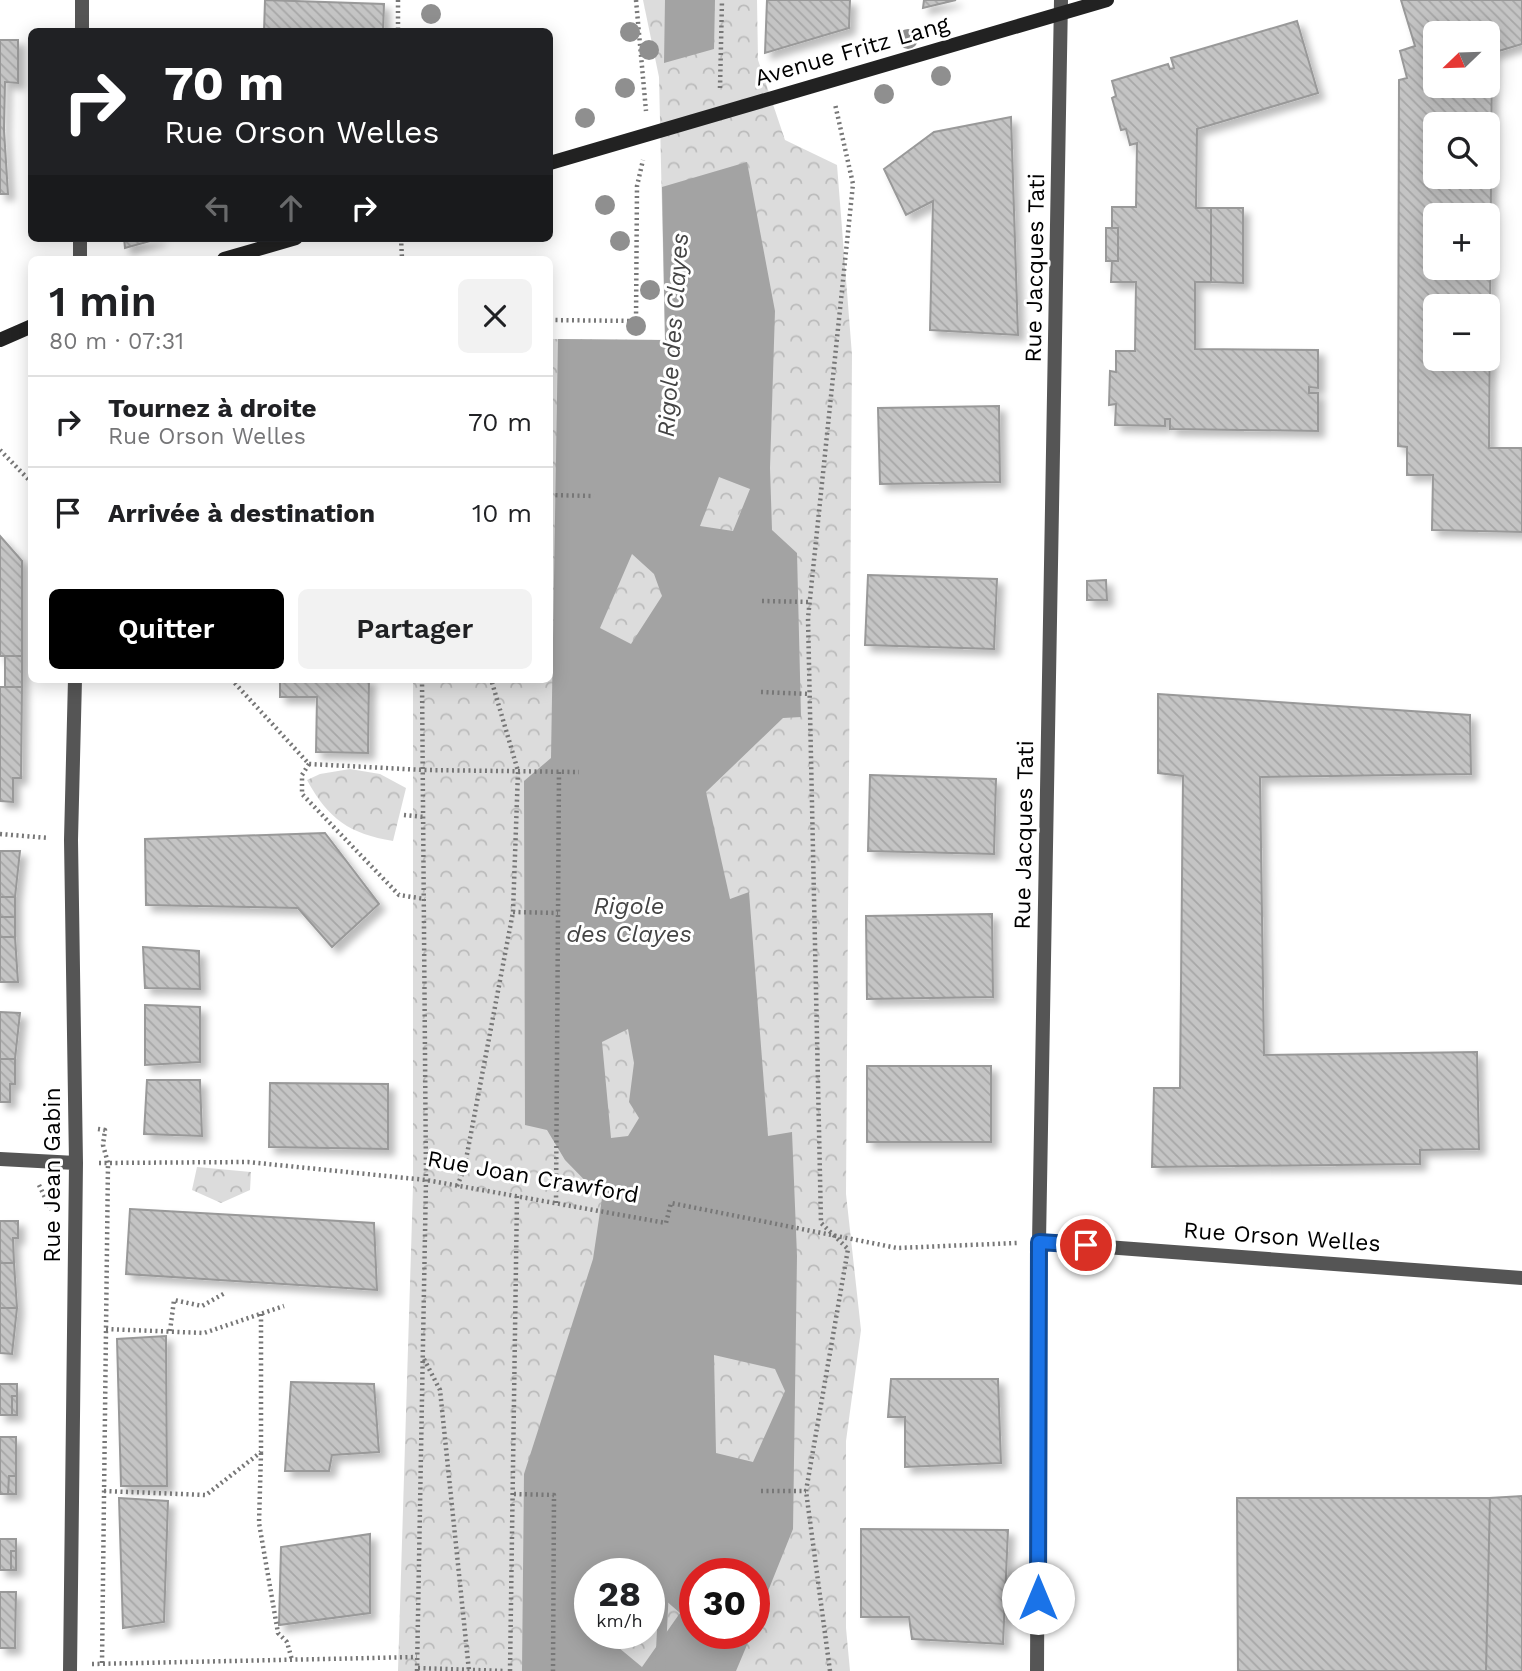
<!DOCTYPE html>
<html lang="fr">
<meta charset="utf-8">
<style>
body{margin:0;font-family:"Work Sans",sans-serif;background:#f2f2f2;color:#202124;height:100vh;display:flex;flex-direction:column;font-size:26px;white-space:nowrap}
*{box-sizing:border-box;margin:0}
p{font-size:23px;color:#757577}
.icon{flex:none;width:38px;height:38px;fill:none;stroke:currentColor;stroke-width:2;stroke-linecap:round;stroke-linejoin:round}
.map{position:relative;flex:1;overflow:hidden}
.details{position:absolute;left:28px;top:256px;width:525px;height:427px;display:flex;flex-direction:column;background:#fff;border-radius:10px;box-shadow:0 4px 18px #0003}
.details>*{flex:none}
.top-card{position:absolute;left:28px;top:28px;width:525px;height:214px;border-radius:10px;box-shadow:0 4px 18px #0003;background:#202124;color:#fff;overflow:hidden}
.needle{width:46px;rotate:247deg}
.fabs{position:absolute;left:1423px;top:21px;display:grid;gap:14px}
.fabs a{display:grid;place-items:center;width:77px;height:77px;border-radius:10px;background:#fff;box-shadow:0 4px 18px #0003;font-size:35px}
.speed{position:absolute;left:574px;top:1558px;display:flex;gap:14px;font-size:35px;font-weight:700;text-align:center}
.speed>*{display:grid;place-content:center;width:91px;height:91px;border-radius:50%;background:#fff;box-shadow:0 4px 18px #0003;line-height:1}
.speed small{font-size:18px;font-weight:400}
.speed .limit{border:10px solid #d22;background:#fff;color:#111}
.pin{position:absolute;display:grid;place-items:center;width:60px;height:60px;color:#fff;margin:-30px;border:4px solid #fff;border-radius:50%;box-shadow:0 2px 7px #0007}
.me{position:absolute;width:77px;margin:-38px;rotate:0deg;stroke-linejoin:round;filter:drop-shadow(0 0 5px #0008)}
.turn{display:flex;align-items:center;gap:24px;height:147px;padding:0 21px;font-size:32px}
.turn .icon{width:91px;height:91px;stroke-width:2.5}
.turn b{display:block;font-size:49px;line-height:60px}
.lanes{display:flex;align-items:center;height:66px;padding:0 21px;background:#0003;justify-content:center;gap:35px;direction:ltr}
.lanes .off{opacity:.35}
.round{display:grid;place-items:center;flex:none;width:74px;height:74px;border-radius:10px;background:#f2f2f2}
.summary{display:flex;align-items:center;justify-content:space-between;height:119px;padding:0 21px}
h1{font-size:42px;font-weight:600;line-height:52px}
.primary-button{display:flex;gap:14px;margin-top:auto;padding:14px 21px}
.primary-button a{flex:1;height:80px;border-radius:10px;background:#000;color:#fff;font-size:28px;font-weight:600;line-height:80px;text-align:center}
.primary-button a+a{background:#f2f2f2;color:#202124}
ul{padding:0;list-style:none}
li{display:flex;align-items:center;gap:21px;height:91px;padding:0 21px;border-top:2px solid #e0e0e0}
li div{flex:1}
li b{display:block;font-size:26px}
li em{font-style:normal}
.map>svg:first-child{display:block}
.forest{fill:url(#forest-crowns);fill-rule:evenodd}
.water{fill:#a3a3a3;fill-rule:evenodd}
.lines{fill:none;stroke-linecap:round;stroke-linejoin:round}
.stream{stroke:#a3a3a3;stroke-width:10}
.building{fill:url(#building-back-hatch);stroke:#999;stroke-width:2;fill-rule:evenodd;filter:url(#shadow)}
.path{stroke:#777;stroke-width:4.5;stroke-dasharray:2 3.5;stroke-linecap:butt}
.street{stroke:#555;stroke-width:14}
.secondary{stroke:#222;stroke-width:14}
.tree{fill:#8f8f8f}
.route-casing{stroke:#114b97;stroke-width:18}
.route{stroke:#1a73e8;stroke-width:12}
.labels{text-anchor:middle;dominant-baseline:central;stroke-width:6;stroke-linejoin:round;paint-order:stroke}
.street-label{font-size:23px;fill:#000;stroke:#fff}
.water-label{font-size:24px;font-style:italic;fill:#444;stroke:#fff}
</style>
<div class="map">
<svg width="1522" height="1671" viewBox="0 0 1522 1671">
<defs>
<pattern id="forest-crowns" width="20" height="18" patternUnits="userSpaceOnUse" patternTransform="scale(1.75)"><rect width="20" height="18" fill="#dcdcdc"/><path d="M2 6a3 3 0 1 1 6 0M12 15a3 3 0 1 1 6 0" fill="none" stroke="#bbb"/></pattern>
<pattern id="building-back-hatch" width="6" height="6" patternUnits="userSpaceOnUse" patternTransform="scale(1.75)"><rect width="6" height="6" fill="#c4c4c4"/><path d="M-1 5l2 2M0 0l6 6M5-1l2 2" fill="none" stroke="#a7a7a7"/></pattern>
<filter id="shadow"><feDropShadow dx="6" dy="6" stdDeviation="3.5" flood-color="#0004"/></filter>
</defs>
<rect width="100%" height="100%" fill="#fff"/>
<path class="forest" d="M643 0H757L758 60 785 140 837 165 852 355 846 1194 861 1330 846 1441V1628L850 1671H398L413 1187V679H550V339L665 340 659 77ZM590 1573H649V1633H590ZM695 1573H754V1633H695Z
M350 769 380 774 406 788 393 841C350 834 328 819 307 780L320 774Z
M197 1167 251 1172 250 1190 221 1203 192 1190Z"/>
<path class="water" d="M665 0H715L714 49 664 63Z
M747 162 775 311 770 468 772 530 797 553 801 717 783 718 706 792 730 899 749 892 768 1136 792 1132 797 1256 793 1529 754 1626V1573H695V1633H752L736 1671H522L524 1474 593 1259 602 1198 565 1160 547 1130 525 1125 524 781 551 758 558 339 665 340 662 187ZM719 477 750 489 733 531 700 526ZM632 554 654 574 662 596 631 644 600 628ZM628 1029 634 1063 629 1102 639 1118 628 1136 611 1138 602 1042ZM714 1355 775 1369 785 1391 753 1462 716 1453ZM620 1560 635 1573H649V1586L680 1613 642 1667 601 1633H590V1573H614Z"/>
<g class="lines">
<path class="stream" d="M660 1671 664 1588"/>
</g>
<path class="building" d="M265 0 384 4 383 32H264Z
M767 0H850L849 28 765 53Z
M924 0H956L923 8Z
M1401 0H1522V44L1492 53 1489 448H1522V532L1432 530 1433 475H1407V447L1398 446 1399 80 1407 78 1400 51 1415 46ZM1435 33H1488V86H1435ZM1435 124H1488V177H1435ZM1435 215H1488V268H1435ZM1435 306H1488V359H1435Z
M1297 21 1318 93 1197 129 1196 208H1211V282H1195V349L1318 350V388L1309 387V393H1318V431L1170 429V419H1165V426L1115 425 1116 404 1109 405 1110 371 1116 372V351H1135L1136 282H1111L1112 261H1118V228H1112V207H1136L1137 143 1130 145 1126 129 1121 130 1112 98 1116 96 1112 81 1168 64 1170 69 1174 68 1171 58Z
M0 40H18V83L5 82 4 130 8 194H0Z
M1011 117 1018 335 930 330 933 201 906 215 884 169 934 132Z
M1211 208H1243V283L1211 282Z
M1106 228H1118V261H1106Z
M124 238H161L125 248Z
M999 406 1000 482 880 484 878 408Z
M0 536 22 561V656H0Z
M868 575 997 579 994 649 865 645Z
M1106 580 1107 600H1087V581Z
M5 656H22V687H5Z
M280 679H369L368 753 316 752 317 697H280Z
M0 687H22L21 778H13V802L0 801Z
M1158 694 1470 715 1471 774 1260 777 1264 1055 1477 1052 1479 1149 1420 1150V1164L1152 1167 1154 1088H1180L1183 776 1158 773Z
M870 775 996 779 994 854 868 851Z
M325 833 379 904 332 947 298 908 146 905 145 839Z
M0 851H20L15 897H0Z
M0 897H15V917H0Z
M992 914 993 997 867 999 866 916Z
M0 917H15V937H0Z
M0 937H15L18 982H0Z
M143 947 199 951 200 989 145 988Z
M145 1005 200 1007V1062L145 1065Z
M0 1012 20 1013 15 1059H0Z
M0 1059H15V1084H10V1102H0Z
M867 1066H991V1142H867Z
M147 1080H200L202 1136 144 1134Z
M270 1083 388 1084V1149L269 1147Z
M130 1209 374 1223 377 1290 126 1274Z
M0 1221H18V1238H13L14 1263H0Z
M0 1263H14L17 1308H0Z
M0 1308H17L12 1354 0 1353Z
M166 1336 167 1486H121L117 1339Z
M891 1379H998L1001 1463 905 1467V1417H888Z
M291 1382 374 1384 379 1452 332 1455 329 1471H285Z
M0 1384H17V1396H12V1415H0Z
M12 1396H17V1415H12Z
M0 1437H16V1476H9L8 1494H0Z
M9 1476H16V1494H8Z
M1522 1496V1671H1486L1490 1498Z
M119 1498 168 1501 164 1622 123 1628Z
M1237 1498H1490L1486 1671H1238Z
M861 1529 1008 1530 1003 1644 912 1639 909 1617H861Z
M370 1534V1613L279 1625 281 1547Z
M0 1539H16V1551H11V1570H0Z
M11 1551H16V1570H11Z
M0 1592H16L15 1648H0Z"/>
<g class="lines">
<path class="path" d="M398 0V32
M636 0 646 111
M720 88 722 0
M401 238 402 259
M550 320 636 321 637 186 643 160
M0 450 32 483
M550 495 594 496
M762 601 810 602
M231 679 309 764 424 770 579 772
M761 692 810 694
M309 764 302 775V794L399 895 425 899
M404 815 424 817
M0 834 49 838
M513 912 558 913
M98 1129 105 1130 103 1145 108 1163 102 1664
M99 1163 248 1162 426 1180 666 1223 671 1203 897 1248 1017 1243
M39 1185 51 1210
M457 1186 464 1170 513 912 518 771 491 679
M556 1203 559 771
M106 1329 204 1333 284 1306
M170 1331 174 1300 202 1306 225 1293
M424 1359 440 1390 469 1671
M261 1453 259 1523 278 1633 287 1642 292 1660
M104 1491 206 1495 261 1452V1313
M761 1491H806
M514 1494 554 1495 553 1671
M92 1664 417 1657
M418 1668 505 1671
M417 1671 426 1180 422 679
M510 1671 517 1196
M830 1671 806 1491 848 1249 821 1223 808 618 853 184 835 104"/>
<path class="street" d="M82 32V0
M80 259V238
M0 1159 76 1163
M1039 1242 1522 1278
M70 1671 76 1163 71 840 75 679
M1037 1671 1039 1242 1061 0"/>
<path class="secondary" d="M550 163 1107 0
M224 259 296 238
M0 340 32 326"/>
</g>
<g class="tree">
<circle cx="431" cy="14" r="10"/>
<circle cx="630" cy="32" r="10"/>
<circle cx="908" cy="39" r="10"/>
<circle cx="649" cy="50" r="10"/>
<circle cx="941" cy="76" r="10"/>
<circle cx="625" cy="88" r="10"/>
<circle cx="884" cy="94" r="10"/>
<circle cx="585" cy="118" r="10"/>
<circle cx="605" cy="205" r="10"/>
<circle cx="620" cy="241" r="10"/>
<circle cx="650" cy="290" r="10"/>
<circle cx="636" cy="326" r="10"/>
</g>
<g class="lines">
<defs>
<path id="route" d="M1038 1598 1039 1242 1086 1245"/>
</defs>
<use href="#route" class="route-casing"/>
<use href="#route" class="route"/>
</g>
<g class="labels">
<g class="street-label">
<text transform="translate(852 51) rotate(-16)">Avenue Fritz Lang</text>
<text transform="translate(1035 268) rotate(-89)">Rue Jacques Tati</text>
<text transform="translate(1024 835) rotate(-89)">Rue Jacques Tati</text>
<text transform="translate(52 1175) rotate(-90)">Rue Jean Gabin</text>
<text transform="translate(533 1177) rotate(10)">Rue Joan Crawford</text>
<text transform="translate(1282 1237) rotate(4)">Rue Orson Welles</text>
</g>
<g class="water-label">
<text transform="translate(673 335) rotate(-86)">Rigole des Clayes</text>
<text x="629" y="906">Rigole<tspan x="629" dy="28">des Clayes</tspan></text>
</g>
</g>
</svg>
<div class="fabs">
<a><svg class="needle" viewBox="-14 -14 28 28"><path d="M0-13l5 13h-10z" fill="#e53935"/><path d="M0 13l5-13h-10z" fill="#757577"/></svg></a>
<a><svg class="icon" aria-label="search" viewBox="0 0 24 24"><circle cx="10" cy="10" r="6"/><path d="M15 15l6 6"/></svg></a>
<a>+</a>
<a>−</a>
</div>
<div class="speed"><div>28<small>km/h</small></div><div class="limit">30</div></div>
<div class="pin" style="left:1086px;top:1245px;background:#d93025"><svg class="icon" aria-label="arrive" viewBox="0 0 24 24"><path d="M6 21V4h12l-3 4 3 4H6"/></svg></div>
<svg class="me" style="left:1038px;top:1598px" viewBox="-20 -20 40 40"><circle r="19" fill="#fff"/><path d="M0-13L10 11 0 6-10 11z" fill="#1a73e8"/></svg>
<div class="top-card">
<div class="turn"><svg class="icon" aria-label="right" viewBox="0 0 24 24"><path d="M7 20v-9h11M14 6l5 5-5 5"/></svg><div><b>70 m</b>Rue Orson Welles</div></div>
<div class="lanes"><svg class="icon off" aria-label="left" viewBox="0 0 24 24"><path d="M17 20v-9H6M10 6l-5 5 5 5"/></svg><svg class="icon off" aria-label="ahead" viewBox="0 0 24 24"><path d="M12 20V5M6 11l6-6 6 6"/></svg><svg class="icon" aria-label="right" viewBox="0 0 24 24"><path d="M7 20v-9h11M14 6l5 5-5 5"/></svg></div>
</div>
<section class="details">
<div class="summary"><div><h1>1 min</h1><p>80 m · 07:31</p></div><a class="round"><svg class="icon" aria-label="close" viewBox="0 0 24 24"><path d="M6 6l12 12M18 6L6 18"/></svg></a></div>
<ul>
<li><svg class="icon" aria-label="right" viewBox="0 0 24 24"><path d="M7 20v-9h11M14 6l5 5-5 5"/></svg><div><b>Tournez à droite</b><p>Rue Orson Welles</p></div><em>70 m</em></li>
<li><svg class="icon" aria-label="arrive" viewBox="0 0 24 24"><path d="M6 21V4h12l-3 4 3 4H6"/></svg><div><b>Arrivée à destination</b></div><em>10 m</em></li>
</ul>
<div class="primary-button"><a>Quitter</a><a>Partager</a></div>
</section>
</div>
